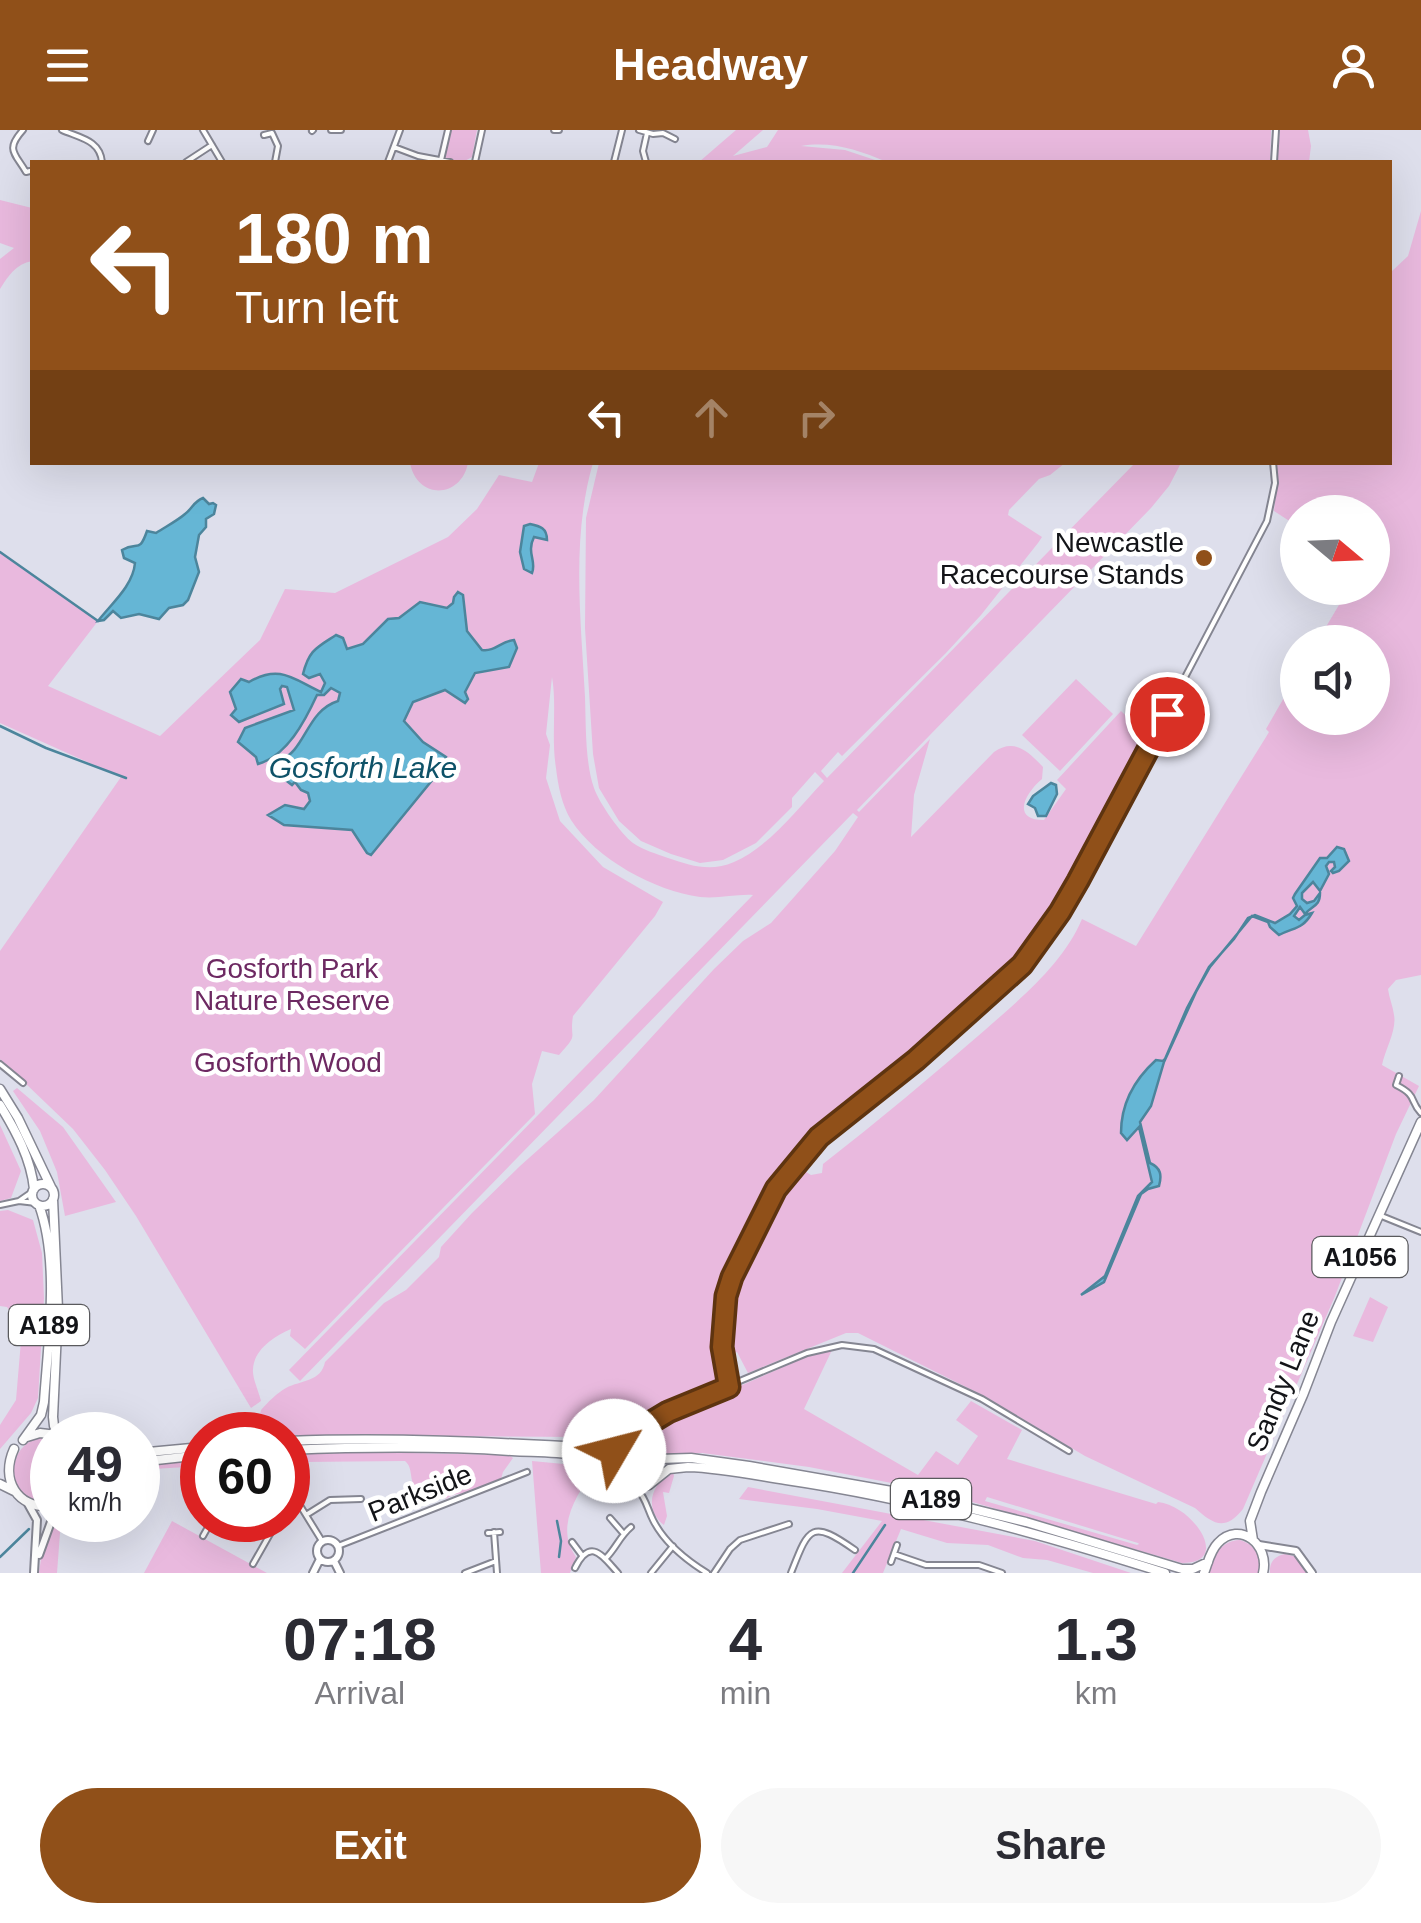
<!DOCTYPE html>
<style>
body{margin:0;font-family:Helvetica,sans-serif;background:#f7f7f7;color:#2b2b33;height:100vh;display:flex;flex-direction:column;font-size:38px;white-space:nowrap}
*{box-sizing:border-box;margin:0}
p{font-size:32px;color:#7c7c81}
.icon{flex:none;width:55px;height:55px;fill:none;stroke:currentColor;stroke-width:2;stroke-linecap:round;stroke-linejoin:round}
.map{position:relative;height:1443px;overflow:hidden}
.sheet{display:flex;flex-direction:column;background:#fff;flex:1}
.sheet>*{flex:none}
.guide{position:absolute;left:30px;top:30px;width:1362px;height:305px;border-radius:0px;box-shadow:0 10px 40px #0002;background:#905019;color:#fff;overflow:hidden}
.needle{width:65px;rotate:109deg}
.controls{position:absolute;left:1280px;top:365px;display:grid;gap:20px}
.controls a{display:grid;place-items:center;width:110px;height:110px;border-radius:50%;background:#fff;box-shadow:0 10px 40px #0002;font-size:50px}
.speed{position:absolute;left:30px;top:1282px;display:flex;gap:20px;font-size:50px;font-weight:700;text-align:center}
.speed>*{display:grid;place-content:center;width:130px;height:130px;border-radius:50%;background:#fff;box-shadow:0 10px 40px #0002;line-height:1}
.speed small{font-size:25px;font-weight:400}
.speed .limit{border:15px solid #d22;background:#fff;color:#111}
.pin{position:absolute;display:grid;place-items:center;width:85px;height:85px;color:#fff;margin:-42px;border:5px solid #fff;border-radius:50%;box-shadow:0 2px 10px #0007}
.me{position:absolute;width:110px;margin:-55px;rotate:53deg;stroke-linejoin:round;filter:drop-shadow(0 0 8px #0008)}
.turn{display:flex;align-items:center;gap:35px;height:210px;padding:0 40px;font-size:45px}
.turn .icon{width:130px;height:130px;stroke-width:2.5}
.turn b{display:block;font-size:70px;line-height:85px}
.lanes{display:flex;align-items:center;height:95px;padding:0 40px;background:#0003;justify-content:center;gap:50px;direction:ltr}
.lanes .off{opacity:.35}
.eta{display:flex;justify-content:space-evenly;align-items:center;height:170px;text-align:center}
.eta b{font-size:60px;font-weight:800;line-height:70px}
.primary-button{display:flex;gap:20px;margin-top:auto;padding:20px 40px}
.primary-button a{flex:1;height:115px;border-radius:60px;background:#905019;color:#fff;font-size:40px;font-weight:800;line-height:115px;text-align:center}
.primary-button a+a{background:#f7f7f7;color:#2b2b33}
header{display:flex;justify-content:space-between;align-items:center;height:130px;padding:0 40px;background:#905019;color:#fff;font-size:45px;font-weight:800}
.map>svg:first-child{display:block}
.green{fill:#e9b9de;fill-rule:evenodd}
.water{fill:#65b6d5;stroke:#4c859c;stroke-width:2.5}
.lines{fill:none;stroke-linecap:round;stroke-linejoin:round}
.stream{stroke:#4c859c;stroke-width:2.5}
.minor-casing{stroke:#858692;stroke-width:8}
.secondary-casing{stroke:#858692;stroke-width:10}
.primary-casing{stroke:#858692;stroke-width:11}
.minor{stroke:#fff;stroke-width:4}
.secondary{stroke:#fff;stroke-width:6}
.primary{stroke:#fff;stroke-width:8}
.route-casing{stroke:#5e3410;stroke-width:25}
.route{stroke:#905019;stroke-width:18}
.poi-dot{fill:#905019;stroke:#fff;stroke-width:4}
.labels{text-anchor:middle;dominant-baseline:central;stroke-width:9;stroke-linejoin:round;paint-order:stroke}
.shield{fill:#fff;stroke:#5a5a5d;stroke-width:2.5}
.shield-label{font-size:25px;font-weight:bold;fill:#131418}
.poi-label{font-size:28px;fill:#131418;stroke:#fff;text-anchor:end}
.park-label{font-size:28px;fill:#6d2962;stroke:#fff}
.street-label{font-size:28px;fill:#131418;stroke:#fff}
.water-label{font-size:30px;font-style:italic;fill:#0e5268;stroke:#fff}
</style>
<header><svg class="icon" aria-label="menu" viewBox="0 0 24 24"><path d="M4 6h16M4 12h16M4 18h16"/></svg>Headway<svg class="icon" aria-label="person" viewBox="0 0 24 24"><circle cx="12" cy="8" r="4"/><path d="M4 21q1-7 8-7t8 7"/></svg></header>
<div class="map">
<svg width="1421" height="1443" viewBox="0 0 1421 1443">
<rect width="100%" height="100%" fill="#dedfec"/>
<path class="green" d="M450 0H477L472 27 463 32 445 28Z
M736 0H763L733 26 767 17 778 0H1271L1270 32H887C858 20 832 11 801 16L845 20 881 32H699Z
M1280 0H1308L1311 16 1309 32H1277Z
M0 70 32 78V131C16 134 8 146 0 159V129L14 118 0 113Z
M1421 81V845L1396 850 1388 859C1389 868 1393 876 1394 885 1397 900 1385 920 1382 935L1419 956 1396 1004 1335 1166 1243 1379C1225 1401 1214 1395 1195 1378L1085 1326 986 1267 858 1203H846L748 1243 737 1222 725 1226C727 1205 725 1184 730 1164 739 1130 773 1064 796 1040H803L811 1045 822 1043 823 1034C878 991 932 946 985 900 1021 868 1063 834 1082 789L1136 816 1266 607 1269 602 1266 599 1297 545 1298 588H1372V512H1317L1349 458H1372V382H1298L1297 396 1274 381 1277 352 1275 333 1390 332V143L1408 126Z
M410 333H468C461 369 417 370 410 333Z
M539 333H593C571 408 581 489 585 567 586 594 585 633 594 658 599 673 621 704 633 713 643 720 657 724 668 728 691 736 711 742 734 732 770 716 797 679 824 651L815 642 792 668V677L756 713 723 730 700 733 671 724 641 711 619 691 599 658 593 624 585 498 586 388 599 333H1065L1050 345 1039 349 1009 380 1008 385 1042 407 1038 413 981 485 946 523 842 626 838 622 821 641 827 648 1135 333H1181L1169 356 1151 378 857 680 859 682 930 609 914 665 911 707 994 622C1014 608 1028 621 1043 637L1042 649C1026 662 1010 690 1044 690L1066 659 1057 650 1121 581 1140 599 1144 590 1153 587 1168 560 1172 561 1063 767 1021 832 921 922 838 985 807 1012 783 1039 731 1136C716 1179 720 1209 721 1253L614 1301 588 1306H598L597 1314 573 1310 578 1307 265 1305 258 1295 261 1280C268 1272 277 1263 286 1258 301 1250 321 1252 325 1232L384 1173 406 1160 439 1127 441 1117 472 1083 520 1036 594 970 714 839 743 811 771 793 835 721 858 687 853 683 300 1251 289 1240 753 765C736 764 718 769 700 767 655 761 596 729 571 690 562 675 558 656 556 638 551 608 557 575 552 547L546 604 550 615 546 648 560 691 603 737 663 772 655 786 573 886C569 911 580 902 559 925L542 921 532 954 535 984 305 1219 290 1206 291 1199C275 1206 254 1219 253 1239 252 1248 259 1262 261 1271L251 1278 136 1086 105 1040 73 999 0 929V821L121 647 0 593V422L98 491 48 556 160 606 260 510 285 459 335 463 448 407 477 379 499 345 532 352Z
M1076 549 1113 584 1060 641 1022 605Z
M17 958 63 997 116 1072 65 1086 57 1042 40 1001 13 961Z
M0 995 21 1041 11 1068 0 1071Z
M8 1080 33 1090 42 1123 44 1168 38 1268 31 1283 0 1319V1295L16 1270 22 1199 7 1177 0 1176V1081Z
M1370 1167 1388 1177 1373 1212 1353 1206Z
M832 1220 804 1279 918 1345 936 1321 958 1335 978 1306 956 1290 971 1271 1022 1300 1007 1329 1156 1374 1158 1372C1194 1376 1232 1434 1182 1433L938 1362 809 1337 702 1323 659 1324 649 1319 648 1303 670 1283 681 1282 815 1223ZM987 1367 1138 1413 1139 1414 1137 1415 985 1371Z
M44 1306 52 1307V1372C5 1377 0 1315 44 1306Z
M630 1313 638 1317 651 1338 650 1348 644 1352C631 1351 621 1336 615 1324L621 1315Z
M360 1322 509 1325 513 1328 503 1342 501 1349C493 1352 477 1360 470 1362 459 1365 456 1362 446 1369L445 1367C456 1355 469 1363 473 1342 452 1339 437 1354 417 1358 408 1351 414 1338 405 1331L303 1332 288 1335V1324Z
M202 1329V1336L138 1340V1335Z
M532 1331 595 1337C578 1365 554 1395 576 1427L570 1443H541Z
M673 1342 674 1346 669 1363 663 1362 667 1386 664 1395C644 1380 650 1353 673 1342Z
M748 1357 1035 1411 1131 1443H1093L1047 1430 1023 1428 988 1415 947 1413 901 1399 883 1443H842L882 1391 817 1379 739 1369Z
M55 1390H61L57 1443H39L41 1429Z
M172 1391 267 1443H144Z
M1240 1410C1256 1415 1262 1427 1258 1443H1209C1215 1426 1219 1411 1240 1410Z
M1285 1424 1297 1427 1308 1443H1270C1269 1432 1275 1426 1285 1424Z"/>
<path class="water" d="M203 368 209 374 213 373 216 375 214 384 206 389V397L199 405 195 427 199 442 188 470 183 475 169 478 159 489 139 484 121 488 113 481 104 490 98 491C111 474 133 456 135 433L124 428 122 420C138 411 139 424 147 401L156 403C165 397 177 391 185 384 193 378 193 372 203 368Z
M530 394C540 396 547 398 547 410L534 407C526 423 537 431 532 443L524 439 520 422 524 396Z
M458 462 463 465 467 501 482 520C495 522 501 511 514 510L517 518 509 537 475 543 465 562 468 569 465 573 445 560 413 572 404 591 423 612 446 627 438 643 371 725 367 723 352 700 284 695 268 685 285 675 304 679 310 671 308 663 301 660 295 652 292 655 270 638 276 637 279 631C306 621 306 581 338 571L340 563 331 558 324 565H317C305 591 287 626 258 634L256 627 238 612 245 598 294 580 287 557 282 556 280 559 284 574 239 592 231 585 236 579 230 562 241 549 249 552C280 534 293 549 321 562L325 553 320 544 309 548 303 544C309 520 316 518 336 505L343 508 347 519 363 514 388 489 399 488 420 472 447 478 453 473 454 467Z
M1051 653 1056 655 1057 664 1046 686H1038L1035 678 1028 674 1033 666Z
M1337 717 1344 719 1349 731 1339 741 1333 743 1331 741 1335 737 1334 732H1329L1326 736 1329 744 1320 761 1313 752 1302 763V769L1307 773 1314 771 1320 763C1320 777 1312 775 1305 784L1300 777 1294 786 1299 790 1305 785 1312 783C1302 800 1294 797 1279 805L1270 797 1268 792 1252 786 1210 837 1196 862 1164 932 1151 976 1140 992 1150 1033C1161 1038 1162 1045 1159 1056L1148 1059 1141 1064 1104 1152 1081 1165 1105 1146 1138 1066 1152 1052 1139 997 1127 1010 1121 1003C1121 974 1135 949 1156 930L1163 931 1165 929 1187 878 1209 837 1234 809 1248 788 1255 785 1275 793 1290 784 1297 776 1293 768 1295 764 1320 728H1327Z"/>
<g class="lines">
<path class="stream" d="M0 422 98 491
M0 596 46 618 126 648
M557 1391 561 1411 559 1427
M0 1427 29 1399
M853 1443 885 1395"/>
<defs>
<path id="minor" d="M23 0C5 20 15 23 26 42L30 41
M62 0C80 8 100 10 102 32
M203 0 222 32
M331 0H341
M554 0H559
M639 0 653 4 663 3 675 9
M312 1 313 0
M264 5 272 3 278 16 275 32
M148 11 153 0
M394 17 418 26 450 32
M441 30 448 0
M186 32 212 15
M388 32 400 0
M475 32 482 0
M614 32 622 0
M646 32 643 21 647 3
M1274 32 1276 0
M0 934 23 953
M1399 946 1396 955C1418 966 1409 970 1421 983
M19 1071 32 1062
M0 1075 19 1071 36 1073
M1379 1085 1421 1102
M729 1257C702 1176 760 1067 816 1011 833 993 856 979 876 964 924 924 973 883 1018 839 1043 814 1061 781 1078 751L1267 391 1275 353 1273 332
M629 1306 668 1281 807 1223 842 1215 874 1219 982 1269 1069 1321
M288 1356 322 1411
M638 1360C646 1369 647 1378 653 1390 664 1412 686 1430 707 1443
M306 1385 330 1370 361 1369
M610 1388 623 1403
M494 1402 497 1443
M488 1403 500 1402
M203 1406 212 1390
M572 1412 581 1424
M338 1416 527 1342
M894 1424 926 1435H979L1002 1443
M606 1428C616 1418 620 1406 631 1397
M891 1432 897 1415
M253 1434 278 1390
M575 1438C591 1406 603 1427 618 1443
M465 1443 496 1431
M651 1443 673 1416
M714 1443 730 1419 740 1410 789 1394
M791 1443C809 1397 811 1389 855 1420"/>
<path id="secondary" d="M27 1372 37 1390 34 1443
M317 1421a11 11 0 1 1 22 0a11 11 0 1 1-22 0Z
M1259 1415 1296 1421 1312 1443
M39 1425 52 1389
M334 1431 340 1443
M313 1443 320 1429"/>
<path id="primary" d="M0 959 18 988 51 1057
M0 975C16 1001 31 1029 34 1059
M32 1065a11 11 0 1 1 22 0a11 11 0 1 1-22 0Z
M53 1069 58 1179 53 1287 54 1296 61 1305
M27 1307 40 1303 57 1305
M23 1310 41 1285 44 1272C48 1211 60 1133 39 1075
M288 1311C392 1307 493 1312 597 1318 611 1319 623 1306 634 1310 647 1315 655 1337 654 1349
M618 1313C607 1332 621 1346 637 1357L649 1355 669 1339 688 1337C721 1338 754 1345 786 1350 915 1369 1041 1404 1165 1443
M14 1319C0 1350 17 1379 52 1376
M288 1320C362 1317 437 1316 512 1321 547 1323 586 1320 617 1340
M138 1323 202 1317
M647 1324 658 1329 691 1328 749 1336 920 1366 1026 1392 1182 1439H1193L1208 1432
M138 1332 202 1325
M0 1354 14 1361
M1253 1410 1250 1391 1261 1362 1303 1265 1331 1192 1421 992
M1204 1443C1208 1433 1210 1421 1218 1413 1240 1390 1270 1415 1263 1443"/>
</defs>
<use href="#minor" class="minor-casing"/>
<use href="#secondary" class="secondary-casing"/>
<use href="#primary" class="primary-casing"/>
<use href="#minor" class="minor"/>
<use href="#secondary" class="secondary"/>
<use href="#primary" class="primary"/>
</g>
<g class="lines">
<defs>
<path id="route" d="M614 1321 620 1311 668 1282 729 1257 722 1217 726 1166 732 1147 776 1059 819 1007 916 930 1022 835 1060 782 1078 751 1167 584"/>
</defs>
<use href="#route" class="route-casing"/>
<use href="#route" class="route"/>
</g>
<circle class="poi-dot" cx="1204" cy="428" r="10"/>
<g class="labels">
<g class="shield">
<rect x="1312.5" y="1107" width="95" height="40" rx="8"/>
<rect x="9" y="1175" width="80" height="40" rx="8"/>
<rect x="891" y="1349" width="80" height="40" rx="8"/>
</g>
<g class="shield-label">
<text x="1360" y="1127">A1056</text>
<text x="49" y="1195">A189</text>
<text x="931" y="1369">A189</text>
</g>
<g class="poi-label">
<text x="1184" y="412">Newcastle<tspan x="1184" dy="32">Racecourse Stands</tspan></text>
</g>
<g class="park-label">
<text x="292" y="838">Gosforth Park<tspan x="292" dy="32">Nature Reserve</tspan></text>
<text x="288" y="932">Gosforth Wood</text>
</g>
<g class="street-label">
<text transform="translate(1283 1251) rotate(-68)">Sandy Lane</text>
<text transform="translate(420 1363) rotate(-22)">Parkside</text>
</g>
<g class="water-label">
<text x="363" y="637">Gosforth Lake</text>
</g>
</g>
</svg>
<div class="controls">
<a><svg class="needle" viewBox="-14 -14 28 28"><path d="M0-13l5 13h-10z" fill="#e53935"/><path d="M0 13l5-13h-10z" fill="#7c7c81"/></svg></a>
<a><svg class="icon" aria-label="sound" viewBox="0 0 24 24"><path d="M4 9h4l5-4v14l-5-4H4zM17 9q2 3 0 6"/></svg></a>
</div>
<div class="speed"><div>49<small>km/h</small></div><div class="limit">60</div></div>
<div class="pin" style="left:1167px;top:584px;background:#d93025"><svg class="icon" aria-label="arrive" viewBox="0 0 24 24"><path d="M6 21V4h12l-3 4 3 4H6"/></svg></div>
<svg class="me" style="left:614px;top:1321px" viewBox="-20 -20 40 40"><circle r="19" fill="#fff"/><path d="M0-13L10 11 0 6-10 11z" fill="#905019"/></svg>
<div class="guide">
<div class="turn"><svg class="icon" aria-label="left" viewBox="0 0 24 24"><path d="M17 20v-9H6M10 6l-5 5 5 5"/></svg><div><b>180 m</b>Turn left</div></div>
<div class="lanes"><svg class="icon" aria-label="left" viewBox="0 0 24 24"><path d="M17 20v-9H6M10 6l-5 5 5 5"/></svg><svg class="icon off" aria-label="ahead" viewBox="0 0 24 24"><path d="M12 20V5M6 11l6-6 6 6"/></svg><svg class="icon off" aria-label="right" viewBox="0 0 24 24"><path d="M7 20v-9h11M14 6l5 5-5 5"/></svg></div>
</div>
</div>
<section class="sheet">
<div class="eta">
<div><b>07:18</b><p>Arrival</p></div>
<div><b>4</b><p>min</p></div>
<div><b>1.3</b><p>km</p></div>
</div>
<div class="primary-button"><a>Exit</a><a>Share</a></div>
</section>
